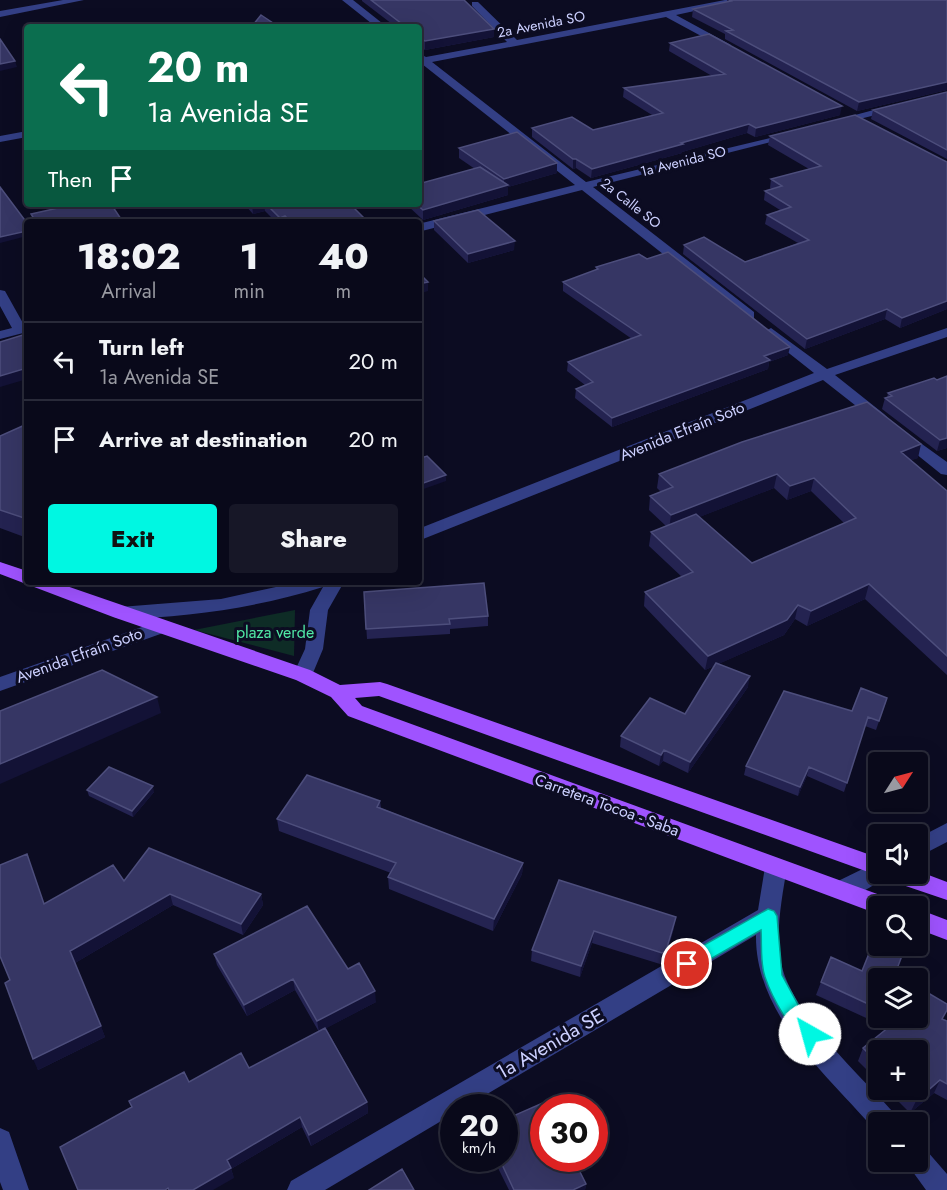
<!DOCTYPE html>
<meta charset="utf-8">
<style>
body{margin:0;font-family:Jost,sans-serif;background:#171727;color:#f1f3f6;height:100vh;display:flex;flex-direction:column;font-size:22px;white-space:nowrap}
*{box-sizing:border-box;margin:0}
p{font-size:20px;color:#999aa2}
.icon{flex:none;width:33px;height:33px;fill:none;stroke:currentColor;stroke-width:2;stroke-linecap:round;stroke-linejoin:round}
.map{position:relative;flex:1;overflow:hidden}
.sheet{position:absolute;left:24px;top:219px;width:398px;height:366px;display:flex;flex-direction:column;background:#09091a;border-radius:6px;box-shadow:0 6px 24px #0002,0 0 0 2px #292a39}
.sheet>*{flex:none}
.guide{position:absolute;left:24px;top:24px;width:398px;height:183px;border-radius:6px;box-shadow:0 6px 24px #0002,0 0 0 2px #292a39;background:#0b6e4f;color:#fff;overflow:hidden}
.needle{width:39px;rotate:54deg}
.controls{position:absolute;left:868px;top:752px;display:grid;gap:12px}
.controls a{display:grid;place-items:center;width:60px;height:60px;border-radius:6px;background:#09091a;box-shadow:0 6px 24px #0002,0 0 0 2px #292a39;font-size:30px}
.speed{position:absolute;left:440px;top:1094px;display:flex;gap:12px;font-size:30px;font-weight:700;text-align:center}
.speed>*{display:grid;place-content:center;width:78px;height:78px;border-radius:50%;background:#09091a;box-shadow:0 6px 24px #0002,0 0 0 2px #292a39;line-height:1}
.speed small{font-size:15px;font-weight:400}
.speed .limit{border:9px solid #d22;background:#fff;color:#111}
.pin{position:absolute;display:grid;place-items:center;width:51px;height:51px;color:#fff;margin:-26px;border:3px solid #fff;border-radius:50%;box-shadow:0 2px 6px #0007}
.me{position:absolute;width:66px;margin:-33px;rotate:322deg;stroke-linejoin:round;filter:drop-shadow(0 0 4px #0008)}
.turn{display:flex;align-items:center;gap:21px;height:126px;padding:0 24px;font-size:27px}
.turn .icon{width:78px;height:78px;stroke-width:2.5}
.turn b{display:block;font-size:42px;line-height:51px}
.then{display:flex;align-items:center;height:57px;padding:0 24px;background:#0003;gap:12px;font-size:22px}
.eta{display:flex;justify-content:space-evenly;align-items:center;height:102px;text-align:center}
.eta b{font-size:36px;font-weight:800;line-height:42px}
.cta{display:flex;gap:12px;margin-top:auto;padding:12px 24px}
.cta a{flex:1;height:69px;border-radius:6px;background:#00f7e2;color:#111;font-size:24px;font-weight:800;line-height:69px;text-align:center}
.cta a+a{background:#171727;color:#f1f3f6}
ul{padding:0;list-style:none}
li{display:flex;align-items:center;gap:18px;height:78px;padding:0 24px;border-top:2px solid #292a39}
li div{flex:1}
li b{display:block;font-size:22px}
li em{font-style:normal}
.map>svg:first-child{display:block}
.green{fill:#0e2c26}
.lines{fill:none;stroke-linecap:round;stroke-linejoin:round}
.minor{fill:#333f85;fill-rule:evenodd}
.major{fill:#9f53ff;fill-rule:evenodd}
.wall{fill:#242351;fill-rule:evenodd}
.shaded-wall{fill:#131236}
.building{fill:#363664;stroke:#4d4e7c;stroke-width:1.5}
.route{fill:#00f7e2;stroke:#00a193;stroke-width:1.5}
.labels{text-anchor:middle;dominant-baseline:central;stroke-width:6;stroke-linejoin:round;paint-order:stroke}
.far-street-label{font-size:14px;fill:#ccd0ff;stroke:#0c0c22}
.street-label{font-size:16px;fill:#ccd0ff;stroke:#0c0c22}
.park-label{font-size:16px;fill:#50e8a5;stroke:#0c0c22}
.near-street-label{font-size:20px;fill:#ccd0ff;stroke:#0c0c22}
</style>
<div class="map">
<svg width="947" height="1190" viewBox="0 0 947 1190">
<rect width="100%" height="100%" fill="#0c0c22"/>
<path class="green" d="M295 610 294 656 194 630Z"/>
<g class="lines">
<path class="minor" d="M63 0H84L0 17V11Z
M342 0H353L387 27H376Z
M725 0H745L676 15 731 45V49L727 50 666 17 432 62 586 182 795 132V136L593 187 754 312V318H744L582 190 418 232V224L575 185 422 64 418 65V53L426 57 507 42 472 6V2H478L517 40Z
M896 104 900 105V109L835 125 829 122Z
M27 131V137L0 142V136Z
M0 290 5 291 24 325 27 324V332L0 339V331L12 328 0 306Z
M771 328 827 369 947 328V337L835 375 884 414 887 417 884 420H874L823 380 418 541V529L814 373 766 335 764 332Z
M901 429 947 462V475L941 474 895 437 893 434 895 431Z
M299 582H344L328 610 323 649 310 680H296L293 675 305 649 310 610 323 587C256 608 190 617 120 619L114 617 111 613 114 609 120 607 221 599Z
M159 621 166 622 168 627 166 632 0 691V677Z
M947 823V842L918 857V838Z
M776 858 784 861 787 867C782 898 775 932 781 963 791 1013 860 1075 894 1113L898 1122H879V1132L876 1131C827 1075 755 1015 756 935L465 1107H453V1114L325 1190H287L291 1181 758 910 765 867 768 861Z
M879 861V873H889L887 877C872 885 851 903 834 897L831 890 834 883Z
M0 1128 9 1132 29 1190H3L0 1182Z
M918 1147 927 1151 947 1174V1190H926L905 1161H918Z"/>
<path class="major" d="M0 562 27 571V582H55L310 670 340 685 380 682 387 684 879 858V873L918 871 947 882V900L888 880 885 874 879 876 871 873 379 696 355 698 362 706 891 899 894 906H879V914L875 913 348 716 331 697 296 680 113 617 0 574Z
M918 909 947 920V940L918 929Z"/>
</g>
<path class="wall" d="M362 0H464L494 37 425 50 418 45V27H396L362 1Z
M727 0H947V90L857 111 725 39V34L692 17 693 9 727 2Z
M670 43 840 115 755 137 747 133 682 152V153L591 178 576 168 573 169 532 137V128L593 130 652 115 623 97 624 88 712 76 669 51Z
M947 92V159L871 119 873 110Z
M770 136 947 162V309L900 328 885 319 805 349 683 254 684 245 745 262 798 243 765 224 767 215 780 210 764 200 765 191 772 189 770 188 771 179 809 169 768 145Z
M459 148 557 173 508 187V195L423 220 406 204H418L475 169 459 158Z
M244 204H350L368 222H276L265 211 253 214Z
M434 221 514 250 468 263 434 230Z
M596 267 788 355 769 362 768 369 612 427 575 398 576 389 585 385 567 371 568 362 632 339 563 291V282L596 270Z
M934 378 947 448 937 451 882 409 885 398H887L888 393Z
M27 424V538L0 528V436Z
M918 458 911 460 947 491V675L865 599 807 626 795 619 784 635 718 664 748 687 688 773 663 761 659 766 620 747 621 736 685 714 714 666 705 670 644 606 645 592 682 577 649 546 651 532 666 526 649 510 650 496 661 492 657 488 659 474ZM774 488 787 500 811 491 844 523 752 563 699 517Z
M364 592 488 616V626L450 629V634L367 639Z
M887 698 876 730 865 726 844 792 807 776 798 796 744 775 746 766 852 711Z
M87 790 154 792 133 817 89 796Z
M380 801 381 808 523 863 522 874 493 931 389 889 388 877 391 873 279 831 277 819Z
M27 854 44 904 124 881 261 894 263 905 243 935 173 905 75 963 105 1037 38 1070 10 980Z
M559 880 674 928 664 962 660 964 592 943 580 977 531 961 532 950Z
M214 954 348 969 376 1002 326 1028 367 1102 368 1113 311 1146 302 1127 231 1169 234 1178 189 1082 249 1068 319 1032 295 990 247 1016 217 965Z
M879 978V1017H918L943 1020 947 1021V1100L934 1093 910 1113 886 1089H918L879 1050V1082L858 1061 863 1048 888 1028 816 995 821 982Z
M493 1158H504L586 1184 585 1190H509Z"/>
<path class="shaded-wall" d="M494 29V37L425 50V41Z
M15 61 17 67 0 71V64Z
M947 82V90L857 111 859 102Z
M842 106 840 115 755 137 756 128Z
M749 124 747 133 682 152V153L591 178 592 169Z
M573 159H576V168L573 169Z
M557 163V173L508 187V195L423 220V210L504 186V179Z
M255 204H264L265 211 253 214 252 205Z
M285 216V222H280V218Z
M27 231V236L0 243V237Z
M515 241 514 250 468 263V254Z
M428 282V291L418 294V284Z
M947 301V309L900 328 902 318Z
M887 309 885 319 805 349 807 339Z
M790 347 788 355 769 362 768 369 612 427V418Z
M27 368V379L0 387V376Z
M947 438V448L937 451 940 440Z
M921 444 918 458 897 465 901 452Z
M777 474 774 488 669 529 671 515Z
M446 475V481L418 491V485Z
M814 478 811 491 787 500 790 486Z
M229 582H239L229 586Z
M869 584 865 599 807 626 811 611Z
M798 605 795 619 784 635 705 670 708 656Z
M750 676 748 687 688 773 690 762Z
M157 697 161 713 0 784V764Z
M664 750 663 761 659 766 661 755Z
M809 767 807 776 798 796 800 787Z
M153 786 154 792 133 817 132 811Z
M523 863 522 874 493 931 494 919Z
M170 894 173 905 75 963 70 951Z
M261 894 263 905 243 935 241 924Z
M676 917 674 928 664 962 660 964 662 953Z
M594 931 592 943 580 977 581 966Z
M293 979 295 990 247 1016 244 1005Z
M375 991 376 1002 319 1032 317 1021Z
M101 1026 105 1037 38 1070 33 1059Z
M940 1080 934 1093 910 1113 916 1101Z
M367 1102 368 1113 311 1146 309 1135Z
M300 1117 302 1127 231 1169 234 1178 213 1190H193L227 1160Z
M586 1184 585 1190H573Z"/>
<path class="building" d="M371 0H464L494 29 425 41 418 36V27H406Z
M729 0H947V82L859 102 726 31 733 30 693 9 731 1Z
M261 15 279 27H255L253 25Z
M709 34 842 106 756 128 749 124 681 143 683 144 592 169 576 159H573L532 128 572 117 593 130 663 113 624 88 725 74 670 43Z
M0 39 15 61 0 64Z
M947 92V150L873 110Z
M855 115 947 162V301L902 318 887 309 807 339 684 245 704 237 745 262 809 240 767 215 791 207 765 191 782 186 771 179 821 166 770 136Z
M517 132 557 163 504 179 459 148Z
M480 167 508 185 423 210 416 204H418V184Z
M0 187 27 223V231L0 237Z
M76 204H111L123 222H36L31 214Z
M266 204H350L368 222H291L285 216 280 218Z
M478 210 515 241 468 254 434 221Z
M668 252 790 347 764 356 770 360 612 418 576 389 593 382 568 362 641 335 563 282 598 269 596 267 639 254 647 259Z
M418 272 428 282 418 284Z
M26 334 27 368 0 376V342Z
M947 376V438L940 440 885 398 892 396 888 393 934 378 937 380Z
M867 402 921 444 901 452 947 491V656L869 584 811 611 798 605 787 620 708 656 645 592 693 572 651 532 696 514 752 563 856 518 814 478 790 486 777 474 671 515 650 496 673 487 659 474 742 442Z
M27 424V519L0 510V436Z
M427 456 446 475 418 485V459Z
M484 583 488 616 449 619 450 624 366 629 364 592Z
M716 663 750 676 690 762 664 750 661 755 621 736 650 698 685 714Z
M102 670 157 697 0 764V711Z
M861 688 887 698 879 721 868 717 847 783 809 767 800 787 746 766 784 691 852 711Z
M109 767 153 786 132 811 87 790Z
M307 775 380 801 377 807 523 863 494 919 388 877 396 863 277 819Z
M149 848 261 894 241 924 170 894 70 951 101 1026 33 1059 5 983 10 980 0 956V865L27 854 44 904 113 865 124 881Z
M559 880 676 917 666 951 662 953 594 931 581 966 532 950Z
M307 906 348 969 359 963 375 991 317 1021 293 979 244 1005 214 954Z
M876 936 879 937V945H898L905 948 895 974 902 978H879V1009L821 982 831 957 862 971Z
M918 987 947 1004V1010L942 1019 947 1021V1084L940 1080 916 1101 905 1089H918V1050H879V1064L863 1048 900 1018 897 1017H918Z
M325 1028 367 1102 309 1135 300 1117 227 1160 231 1168 193 1190H169L168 1188 165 1190H78L60 1147 132 1107 129 1101 184 1072 189 1082 241 1053 249 1068Z
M545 1102 547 1107H543V1158H573L586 1184 573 1190H514L499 1158H504V1120Z
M402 1169 414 1190H369Z"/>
<path class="route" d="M768 909 774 911 777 916 782 975 801 1010 819 1034 816 1040 810 1043C792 1036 771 995 765 977 760 963 762 944 761 930L693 969 687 972 681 969 678 964 681 958Z"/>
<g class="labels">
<g class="far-street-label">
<text transform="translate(541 24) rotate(-11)">2a Avenida SO</text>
<text transform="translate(683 161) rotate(-14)">1a Avenida SO</text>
<text transform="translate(631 203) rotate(38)">2a Calle SO</text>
</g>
<g class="street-label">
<text transform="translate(682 431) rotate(-22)">Avenida Efraín Soto</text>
<text transform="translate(79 655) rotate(-20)">Avenida Efraín Soto</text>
<text transform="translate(607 805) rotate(20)">Carretera Tocoa - Saba</text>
</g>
<g class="park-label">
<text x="275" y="632">plaza verde</text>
</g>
<g class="near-street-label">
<text transform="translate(550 1044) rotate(-30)">1a Avenida SE</text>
</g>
</g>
</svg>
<div class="controls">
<a><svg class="needle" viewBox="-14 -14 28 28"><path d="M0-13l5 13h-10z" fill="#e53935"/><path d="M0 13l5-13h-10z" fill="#999aa2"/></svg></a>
<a><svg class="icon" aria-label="sound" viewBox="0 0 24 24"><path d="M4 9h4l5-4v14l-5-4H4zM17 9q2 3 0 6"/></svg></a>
<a><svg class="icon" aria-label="search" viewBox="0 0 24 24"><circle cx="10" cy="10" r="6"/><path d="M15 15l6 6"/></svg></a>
<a><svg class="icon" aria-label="layers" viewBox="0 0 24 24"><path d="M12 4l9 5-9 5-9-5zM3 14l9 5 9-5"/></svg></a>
<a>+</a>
<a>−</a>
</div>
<div class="speed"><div>20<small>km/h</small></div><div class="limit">30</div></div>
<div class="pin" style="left:687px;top:964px;background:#d93025"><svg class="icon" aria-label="arrive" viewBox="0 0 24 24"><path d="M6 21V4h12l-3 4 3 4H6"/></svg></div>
<svg class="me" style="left:810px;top:1034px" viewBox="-20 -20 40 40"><circle r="19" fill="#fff"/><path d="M0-13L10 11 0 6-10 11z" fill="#00f7e2"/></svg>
<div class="guide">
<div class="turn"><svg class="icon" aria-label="left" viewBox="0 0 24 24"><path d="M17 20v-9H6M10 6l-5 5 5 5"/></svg><div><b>20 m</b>1a Avenida SE</div></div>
<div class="then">Then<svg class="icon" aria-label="arrive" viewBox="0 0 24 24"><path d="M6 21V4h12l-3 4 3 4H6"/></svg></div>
</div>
<section class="sheet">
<div class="eta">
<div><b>18:02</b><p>Arrival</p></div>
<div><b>1</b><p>min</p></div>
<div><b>40</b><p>m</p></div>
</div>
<ul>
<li><svg class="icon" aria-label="left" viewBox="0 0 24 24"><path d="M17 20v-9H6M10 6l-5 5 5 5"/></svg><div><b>Turn left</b><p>1a Avenida SE</p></div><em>20 m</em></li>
<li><svg class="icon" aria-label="arrive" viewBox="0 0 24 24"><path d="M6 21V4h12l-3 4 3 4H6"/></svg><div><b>Arrive at destination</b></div><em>20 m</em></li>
</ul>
<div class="cta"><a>Exit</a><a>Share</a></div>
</section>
</div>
